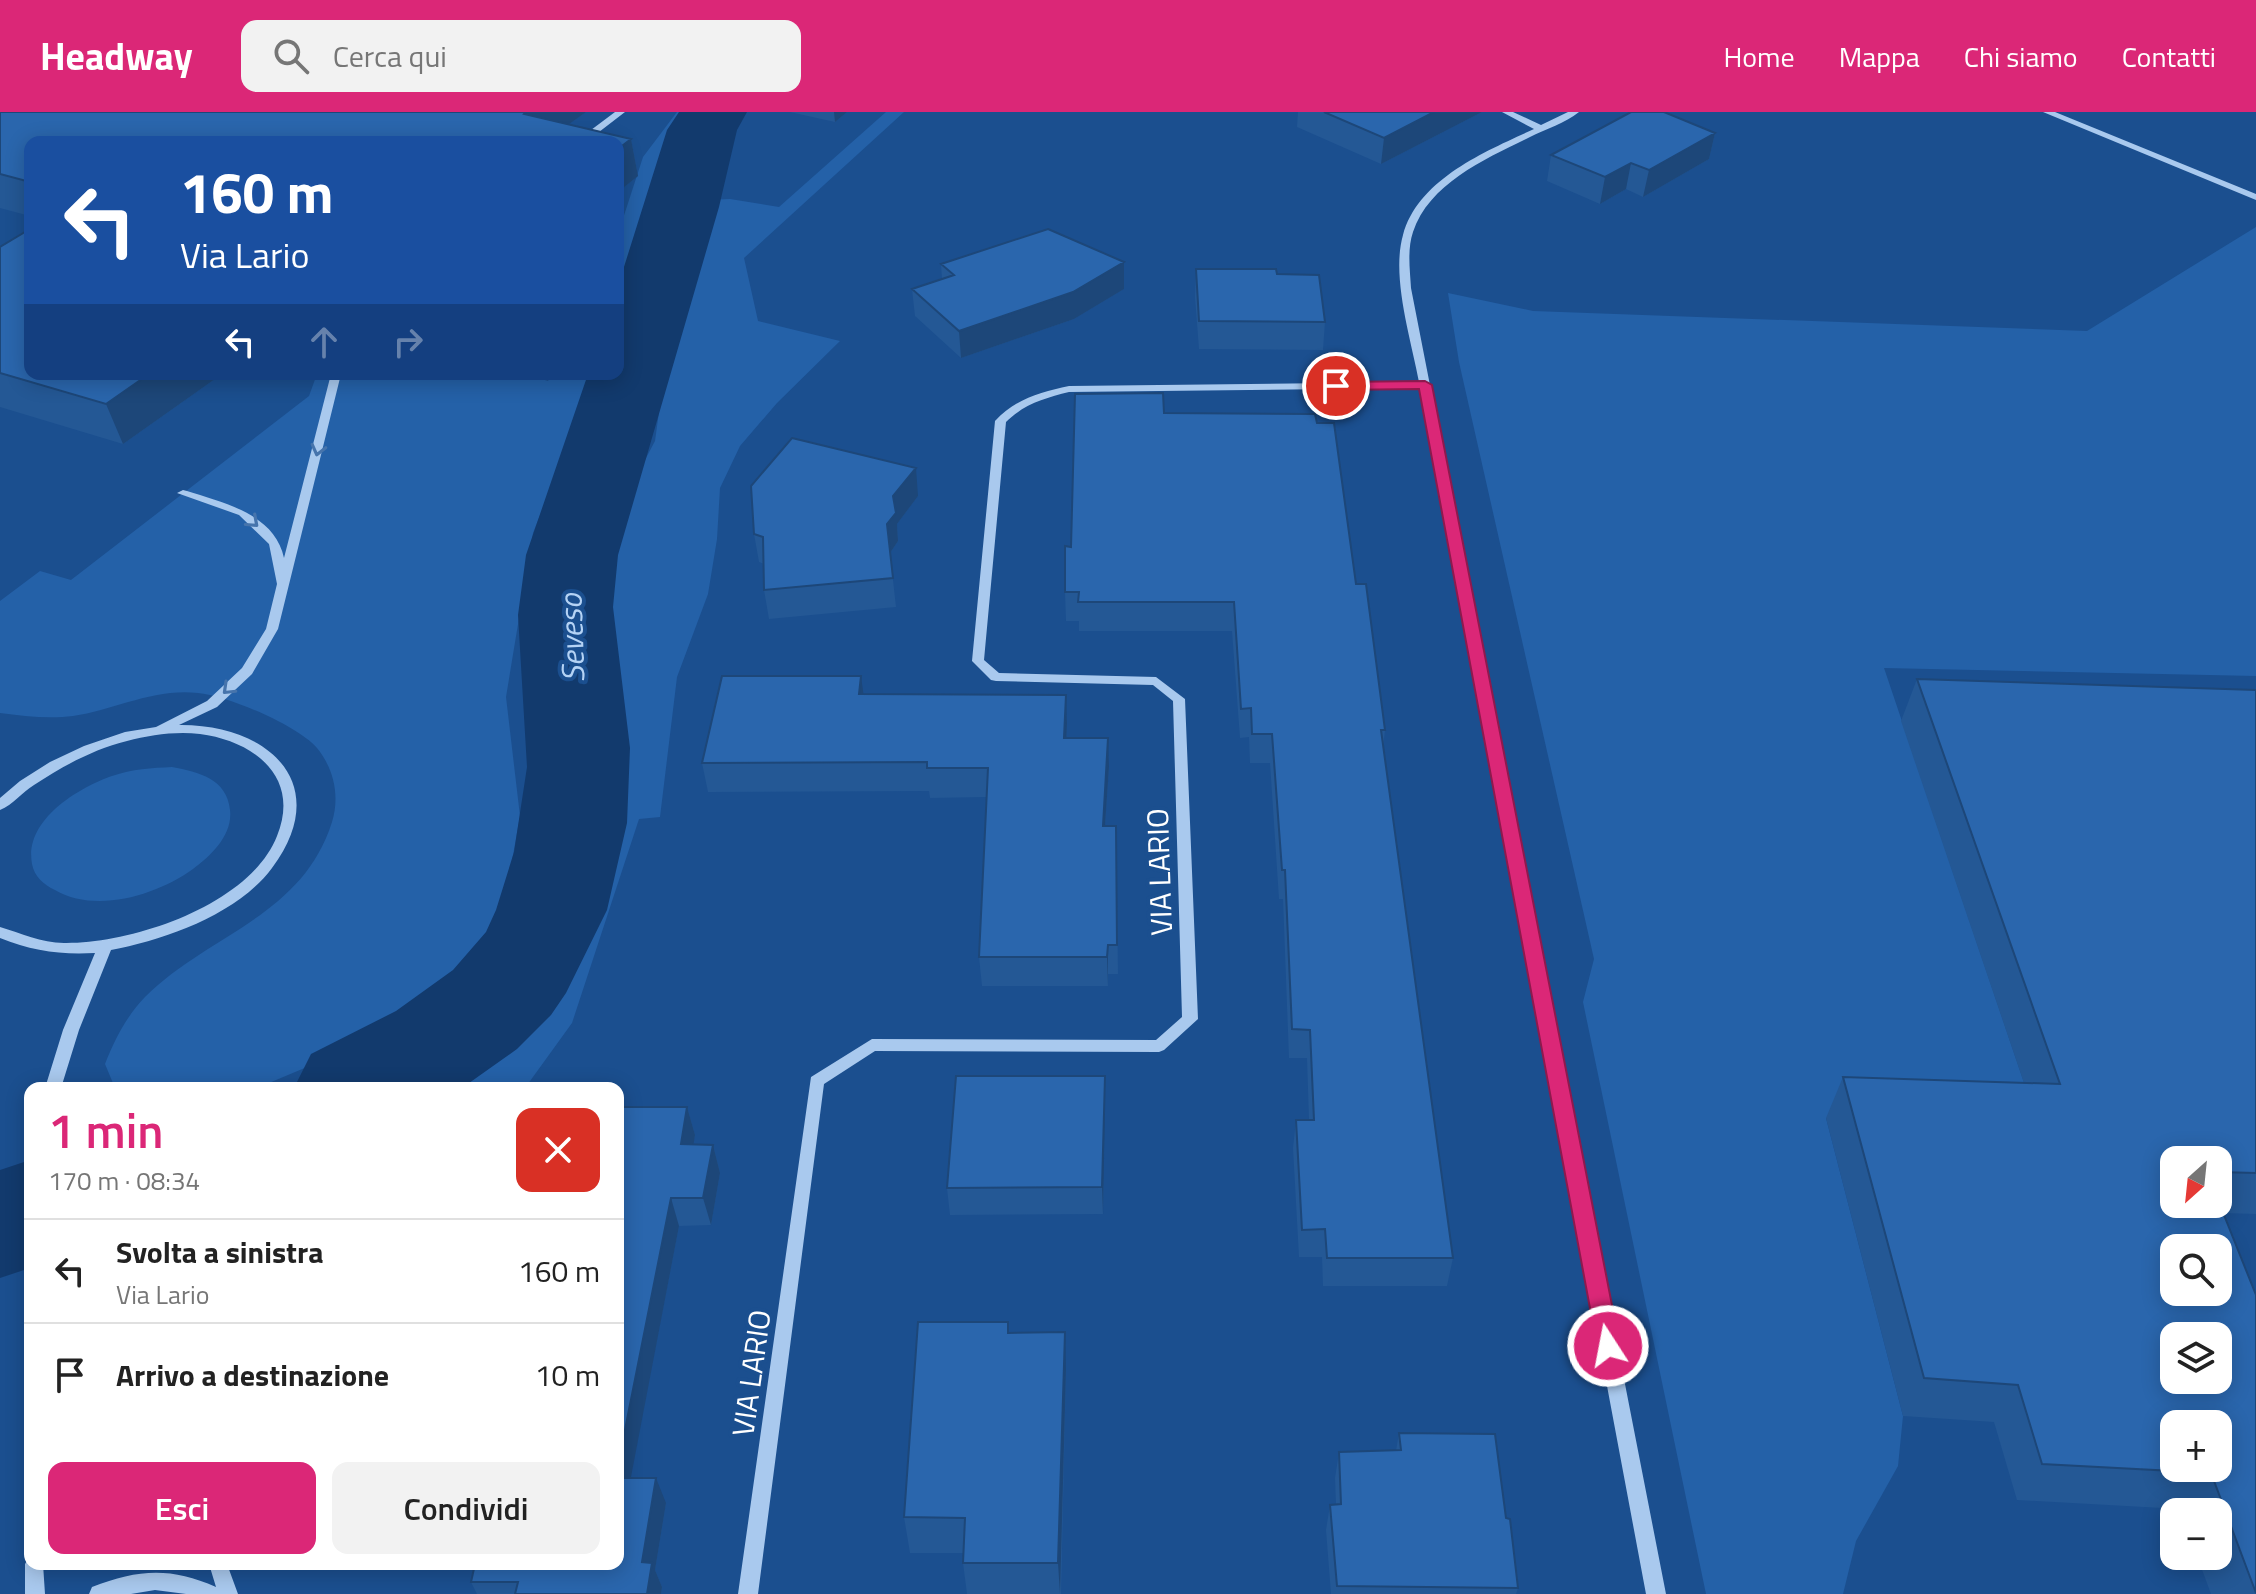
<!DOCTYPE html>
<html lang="it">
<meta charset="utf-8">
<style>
body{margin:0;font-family:"Titillium Web",sans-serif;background:#f2f2f2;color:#222;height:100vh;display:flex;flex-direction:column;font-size:30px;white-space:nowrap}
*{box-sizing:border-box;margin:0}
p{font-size:26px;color:#767676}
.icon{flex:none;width:44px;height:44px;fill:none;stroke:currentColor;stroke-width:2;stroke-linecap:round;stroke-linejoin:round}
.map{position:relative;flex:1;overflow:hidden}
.sheet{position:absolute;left:24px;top:970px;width:600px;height:488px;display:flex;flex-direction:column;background:#fff;border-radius:16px;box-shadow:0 4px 20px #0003}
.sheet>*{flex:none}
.hud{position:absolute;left:24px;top:24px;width:600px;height:244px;border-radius:16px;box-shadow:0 4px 20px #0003;background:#1a4fa0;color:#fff;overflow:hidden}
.needle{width:52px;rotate:207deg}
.tools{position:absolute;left:2160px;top:1034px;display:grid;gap:16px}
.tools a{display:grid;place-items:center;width:72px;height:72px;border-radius:16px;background:#fff;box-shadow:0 4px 20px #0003;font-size:40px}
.pin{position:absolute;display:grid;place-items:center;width:68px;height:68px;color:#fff;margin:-34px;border:4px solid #fff;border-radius:50%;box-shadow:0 2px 8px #0007}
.me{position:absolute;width:88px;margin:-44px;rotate:349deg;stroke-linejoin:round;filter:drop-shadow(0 0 6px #0008)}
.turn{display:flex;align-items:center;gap:28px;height:168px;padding:0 24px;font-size:36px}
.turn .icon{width:104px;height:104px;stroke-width:2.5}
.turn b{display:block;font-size:56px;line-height:68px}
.lanes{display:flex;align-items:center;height:76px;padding:0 24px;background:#0003;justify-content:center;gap:40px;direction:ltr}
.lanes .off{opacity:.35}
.round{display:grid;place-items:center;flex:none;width:84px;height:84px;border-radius:16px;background:#f2f2f2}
.summary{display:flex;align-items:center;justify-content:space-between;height:136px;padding:0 24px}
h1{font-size:48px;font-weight:600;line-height:60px;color:#db2777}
.primary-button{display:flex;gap:16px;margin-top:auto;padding:16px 24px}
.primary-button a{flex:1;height:92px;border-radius:16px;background:#db2777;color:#fff;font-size:32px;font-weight:600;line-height:92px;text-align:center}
.primary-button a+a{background:#f2f2f2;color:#222}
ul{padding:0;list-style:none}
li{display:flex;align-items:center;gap:24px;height:104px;padding:0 24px;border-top:2px solid #e0e0e0}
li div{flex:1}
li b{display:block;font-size:30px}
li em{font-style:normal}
header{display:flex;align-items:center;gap:48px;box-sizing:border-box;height:112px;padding:0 40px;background:#db2777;color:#fff}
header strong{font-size:38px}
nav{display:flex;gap:44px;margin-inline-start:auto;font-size:28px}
.search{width:560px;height:72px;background:#f2f2f2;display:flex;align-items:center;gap:20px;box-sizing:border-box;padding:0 28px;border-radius:16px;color:#767676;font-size:30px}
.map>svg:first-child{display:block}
.green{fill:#2461a8}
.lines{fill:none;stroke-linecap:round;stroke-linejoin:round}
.river{fill:#123a6d;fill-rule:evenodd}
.minor{fill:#a9c9ee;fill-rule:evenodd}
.wall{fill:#245895;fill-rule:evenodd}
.shaded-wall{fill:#1d4779}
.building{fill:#2a66ad;stroke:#1d4779;stroke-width:2;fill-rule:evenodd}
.oneway{stroke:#4674ac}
.route{fill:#db2777;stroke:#8e194d;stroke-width:2}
.labels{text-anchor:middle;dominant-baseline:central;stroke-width:8;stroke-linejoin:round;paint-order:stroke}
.street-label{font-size:30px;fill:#fff;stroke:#1b4f8f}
.water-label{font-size:32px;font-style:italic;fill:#b5d3f5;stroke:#1b4f8f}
</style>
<header>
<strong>Headway</strong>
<div class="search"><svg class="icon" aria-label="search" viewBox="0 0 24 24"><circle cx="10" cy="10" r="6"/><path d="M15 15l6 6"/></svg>Cerca qui</div>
<nav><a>Home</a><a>Mappa</a><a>Chi siamo</a><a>Contatti</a></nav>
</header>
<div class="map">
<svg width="2256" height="1482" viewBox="0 0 2256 1482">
<rect width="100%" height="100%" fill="#1b4f8f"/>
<path class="green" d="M677 0H687L674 26 656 96 618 192V122L643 45Z
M886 0H904L744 146 758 209 840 229 777 291 740 334 720 376 717 427 708 482 677 565 660 705 639 707 572 911 525 976H451L509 938 567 876 593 806 626 680 621 593 604 494 608 430 627 382 655 329 671 213 707 88 730 87 779 95Z
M2256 115V564L1884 556 2038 1012 1826 1006 1903 1304 1898 1354 1856 1429 1843 1482H1706L1583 890 1594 847 1459 250 1448 181 1533 199 2087 219Z
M317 262H526L548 269 552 262H596L533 421 506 585 520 704 499 821 480 856 436 895 338 942 257 976H115L105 952C115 927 126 905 145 885 208 822 302 805 332 710 340 684 334 657 317 636 297 613 228 584 198 581 153 576 115 598 73 604 49 607 23 604 0 601V489L40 459 71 468 309 284Z
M172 655C199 660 227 667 230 698 233 723 211 744 193 757 157 783 96 802 55 778 44 773 34 764 32 752 24 708 78 676 112 664 132 657 152 656 172 655Z"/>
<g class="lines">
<path class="river" d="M679 0H747L737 18 719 95 618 443 613 495 630 636 627 711 607 798 566 881 551 903 517 937 462 976H294L311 942 396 899 453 858 486 820 496 798 514 740 527 655 518 503 526 443 588 262H618V174L667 18Z
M30 1048V1156L0 1166V1058Z"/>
<path class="minor" d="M615 0H625L586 30H575Z
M1502 0H1513L1541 13 1568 0H1579C1565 11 1546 17 1530 25 1487 46 1429 71 1413 120 1407 138 1410 158 1411 176L1666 1482H1646L1420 276 1069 280C1045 286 1024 292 1006 310L984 548 999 561 1156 565 1185 587 1198 907 1164 938 1159 940 875 939 824 972 758 1482H738L811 965 872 927 1156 928 1182 905 1173 589 1153 573 996 569 991 568 972 549 995 309C1015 287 1041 280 1069 274L1419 270C1411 227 1391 165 1403 123 1418 67 1486 39 1534 17Z
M2043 0H2055L2256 82V88Z
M331 262H341L278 517 252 562 217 595 179 613C267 612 335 671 272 756 238 802 165 828 111 838L79 918 61 976H45L63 918 95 841C61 843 32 839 0 826V815C21 821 41 831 64 831 132 832 250 793 277 724 301 665 254 629 200 622 176 619 150 623 127 629 94 637 63 654 34 673 22 680 13 693 0 698V686L20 669 50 650 84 634 125 620 156 615 207 589 242 556 266 517 277 472 269 432 239 403 177 381 183 378 187 379C224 391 275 402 284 446Z
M30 1444V1452H43L45 1482H25V1452Z
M209 1452H227L238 1482H186L155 1478 131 1482H89L92 1475C138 1457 171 1455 216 1475Z"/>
</g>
<path class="wall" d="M0 0H586L569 12 631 27 638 64 618 80V30H30V104L0 96Z
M790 0H847L835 10Z
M1298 0H1482L1381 52 1297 15Z
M1715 21 1709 47 1643 85 1626 77 1600 92 1547 69 1551 43Z
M0 135 222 262 123 332 0 295Z
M1124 150V177L1074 207 961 246 915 204 912 177 942 167 941 152Z
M1196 157 1277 162 1325 210 1323 238 1199 237 1195 185Z
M1164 301 1317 311 1356 472 1385 618 1383 636 1453 1146 1447 1174H1323L1322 1145H1299L1293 1036 1296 1008H1309L1307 946H1289L1283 787H1279L1270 651H1250L1249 625 1240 626 1232 519H1079V509H1066L1065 480 1071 435Z
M918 384 897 412 898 429 890 441 896 495 769 507 764 478V452L759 450 754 422Z
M1917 567 2256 578V1102L2223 1101 2256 1482H2211L2197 1444H2218V1400H2181L2180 1397 2017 1388 1994 1310 1903 1304 1826 1006 1843 965 2024 971 1901 609ZM2218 1048V1092H2174Z
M864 582 1067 612 1066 626 1109 655 1105 714H1116L1118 862H1108V874H982L979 845 986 685 930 686 929 679 708 680 702 651Z
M1105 993 1103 1102 950 1103 947 1076Z
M618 995H687L695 1023 693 1033H713L720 1061 711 1113 679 1114 630 1366 666 1391 655 1458 662 1475 661 1482H477L471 1470Z
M1008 1210 1009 1221 1066 1258 1061 1482H967L963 1451V1441H910L904 1405Z
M1399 1321 1506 1406 1518 1476 1516 1482H1331L1326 1418 1330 1393 1336 1392 1335 1366 1339 1340 1396 1339Z"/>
<path class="shaded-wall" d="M526 0H586L544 30 524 2Z
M834 0H847L835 10Z
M1434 0H1482L1381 52 1384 26Z
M1715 21 1709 47 1643 85 1649 58Z
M631 27 638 64 618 80V37Z
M1631 51 1626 77 1600 92 1605 65Z
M1124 150V177L1074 207 961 246 959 219Z
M149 262H222L123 332 106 292Z
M916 356 918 384 897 412 898 429 890 441 887 412 893 384Z
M861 564 865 593 859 582Z
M1066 583 1067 612 1065 655 1064 626Z
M1108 626 1109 655 1103 743V714Z
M1108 833V874L1107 845Z
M1105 964V993L1103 1102 1102 1075Z
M687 995 695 1023 689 1061 681 1032Z
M713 1033 720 1061 711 1113 703 1086Z
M671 1086 679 1114 626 1391 618 1372V1353Z
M1065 1220 1066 1258 1060 1482 1058 1451Z
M656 1366 666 1391 655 1458 662 1475 661 1482H647L642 1450Z"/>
<path class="building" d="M0 0H526L524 2 631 27 618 37V30H30V70L0 62Z
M1324 0H1434L1384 26Z
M1631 0H1664L1715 21 1649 58 1631 51 1605 65 1551 43Z
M30 117V262H149L106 292 0 261V135Z
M1048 117 1124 150 1073 180 959 219 912 177 954 163 941 152Z
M1196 157H1276L1277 162 1319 163 1325 210 1199 209Z
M1163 281 1164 301 1315 302 1317 311H1334L1356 472H1366L1385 618H1381L1453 1146H1327L1325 1117 1302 1118 1296 1008H1314L1310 918 1292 917 1285 758H1282L1272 622H1252L1251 596 1241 597 1234 490H1078L1079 480H1065V434L1071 435 1075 282Z
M792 326 916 356 893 384 896 401 887 412 893 466 764 478 763 425 754 422 751 374Z
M722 564H861L859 582 1066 583 1064 626H1108L1103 714H1116L1117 833H1108L1107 845H979L988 656H927V650L702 651Z
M1917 567 2256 578V1061L2218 1060V1048H2174V1092H2218V1088L2256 1183V1481L2211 1361 2042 1352 2018 1273 1924 1266 1843 965 2060 972ZM2174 1136H2218V1180H2174ZM2174 1224H2218V1268H2174ZM2174 1312H2218V1356H2174Z
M956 964H1105L1102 1075 947 1076Z
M618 995H687L681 1032 713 1033 703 1086H671L618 1353Z
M918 1210H1008V1221L1065 1220 1058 1451H963L965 1406 904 1405Z
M1399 1321 1495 1322 1506 1406 1510 1407 1518 1476 1337 1474 1330 1393 1341 1392 1339 1340 1401 1338Z
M618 1366H656L642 1450 652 1451 647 1482H515L518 1470H471L475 1452H618Z"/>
<defs><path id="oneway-chevron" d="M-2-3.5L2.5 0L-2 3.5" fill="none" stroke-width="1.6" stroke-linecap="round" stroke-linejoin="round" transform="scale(2)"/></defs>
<g class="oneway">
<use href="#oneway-chevron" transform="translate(318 338) rotate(104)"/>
<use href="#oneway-chevron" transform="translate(253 410) rotate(42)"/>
<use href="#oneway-chevron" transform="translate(228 577) rotate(136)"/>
</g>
<path class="route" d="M1425 269 1432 273 1620 1234 1616 1241 1608 1244 1600 1241 1597 1234 1419 277 1336 278 1329 274 1336 270Z"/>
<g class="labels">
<g class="street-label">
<text transform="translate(1159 760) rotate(-92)">VIA LARIO</text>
<text transform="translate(751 1261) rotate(-82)">VIA LARIO</text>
</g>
<g class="water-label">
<text transform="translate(571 526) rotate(-92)">Seveso</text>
</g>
</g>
</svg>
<div class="tools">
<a><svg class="needle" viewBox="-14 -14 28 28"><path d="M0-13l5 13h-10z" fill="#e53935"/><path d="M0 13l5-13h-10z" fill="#767676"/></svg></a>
<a><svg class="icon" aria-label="search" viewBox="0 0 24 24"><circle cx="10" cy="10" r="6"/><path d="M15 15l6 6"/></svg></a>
<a><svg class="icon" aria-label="layers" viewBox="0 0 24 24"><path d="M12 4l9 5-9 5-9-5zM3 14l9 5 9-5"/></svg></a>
<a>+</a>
<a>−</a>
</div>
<div class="pin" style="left:1336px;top:274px;background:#d93025"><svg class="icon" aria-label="arrive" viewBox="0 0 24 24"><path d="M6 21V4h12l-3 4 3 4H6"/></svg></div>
<svg class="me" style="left:1608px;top:1234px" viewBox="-20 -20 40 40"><circle r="17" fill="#db2777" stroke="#fff" stroke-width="3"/><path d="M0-11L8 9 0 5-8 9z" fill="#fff"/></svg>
<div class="hud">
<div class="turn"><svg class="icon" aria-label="left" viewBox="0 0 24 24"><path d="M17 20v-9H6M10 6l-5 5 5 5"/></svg><div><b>160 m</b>Via Lario</div></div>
<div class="lanes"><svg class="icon" aria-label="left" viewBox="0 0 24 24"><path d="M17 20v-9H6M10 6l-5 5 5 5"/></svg><svg class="icon off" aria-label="ahead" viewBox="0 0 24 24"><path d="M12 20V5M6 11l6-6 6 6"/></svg><svg class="icon off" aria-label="right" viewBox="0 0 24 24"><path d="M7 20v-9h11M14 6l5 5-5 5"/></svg></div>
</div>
<section class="sheet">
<div class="summary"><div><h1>1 min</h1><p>170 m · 08:34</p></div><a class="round" style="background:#d93025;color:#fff"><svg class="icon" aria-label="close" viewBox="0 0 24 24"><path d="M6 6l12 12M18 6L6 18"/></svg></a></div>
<ul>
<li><svg class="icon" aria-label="left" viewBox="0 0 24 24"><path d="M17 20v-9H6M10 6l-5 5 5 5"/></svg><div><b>Svolta a sinistra</b><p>Via Lario</p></div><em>160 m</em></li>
<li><svg class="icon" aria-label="arrive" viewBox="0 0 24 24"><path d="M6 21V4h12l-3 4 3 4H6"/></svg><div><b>Arrivo a destinazione</b></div><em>10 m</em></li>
</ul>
<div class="primary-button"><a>Esci</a><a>Condividi</a></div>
</section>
</div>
